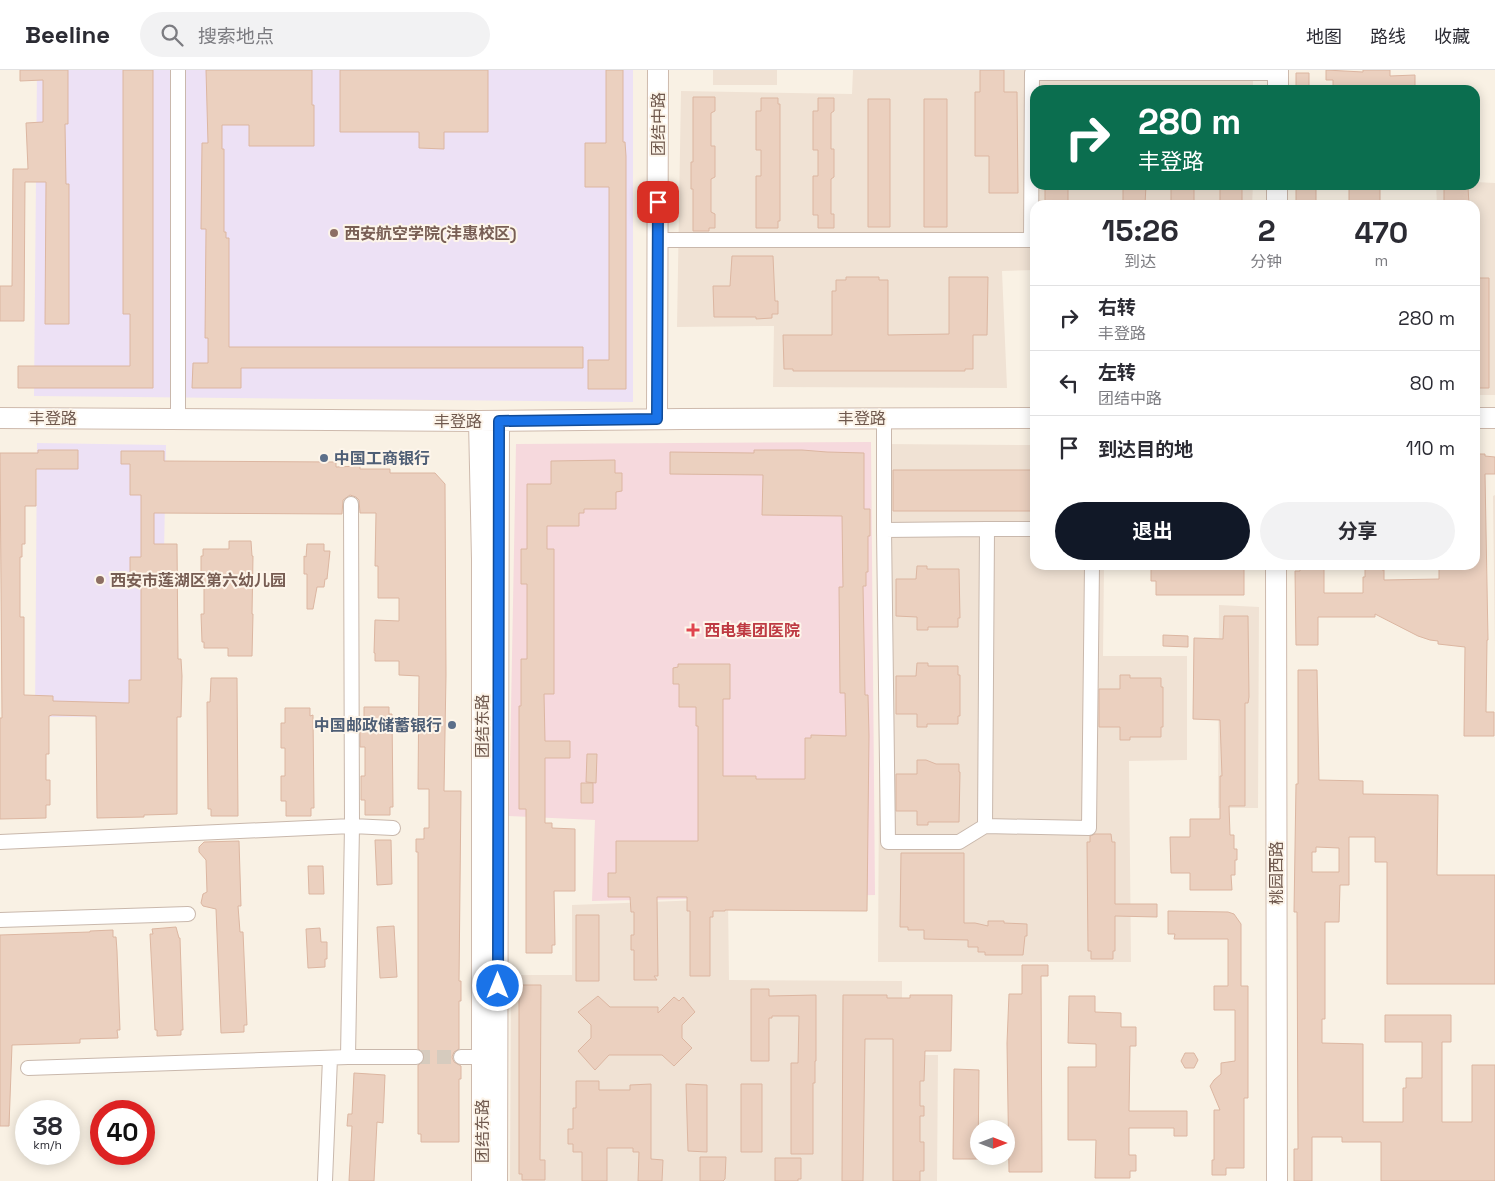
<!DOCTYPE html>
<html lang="zh">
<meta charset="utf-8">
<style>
body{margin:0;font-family:"Space Grotesk","Noto Sans SC",sans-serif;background:#f2f2f3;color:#2b2b33;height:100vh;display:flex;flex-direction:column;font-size:19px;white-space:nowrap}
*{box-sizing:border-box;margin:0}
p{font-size:16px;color:#7c7c81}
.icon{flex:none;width:28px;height:28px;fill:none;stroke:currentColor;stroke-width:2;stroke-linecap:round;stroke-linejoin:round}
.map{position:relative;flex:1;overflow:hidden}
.sheet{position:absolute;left:1030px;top:130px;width:450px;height:370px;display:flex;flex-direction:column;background:#fff;border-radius:15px;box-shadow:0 2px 12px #0003}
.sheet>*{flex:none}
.hud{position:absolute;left:1030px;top:15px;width:450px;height:105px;border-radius:15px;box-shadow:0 2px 12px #0003;background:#0b6e4f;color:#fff;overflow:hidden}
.needle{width:32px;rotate:90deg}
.controls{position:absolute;left:970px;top:1050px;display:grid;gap:10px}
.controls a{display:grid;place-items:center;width:45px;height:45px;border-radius:50%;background:#fff;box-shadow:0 2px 12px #0003;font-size:25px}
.speed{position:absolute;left:15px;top:1030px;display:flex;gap:10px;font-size:25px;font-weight:700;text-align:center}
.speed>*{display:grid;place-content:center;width:65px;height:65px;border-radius:50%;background:#fff;box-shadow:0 2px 12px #0003;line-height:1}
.speed small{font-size:12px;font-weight:400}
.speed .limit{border:8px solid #d22;background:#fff;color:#111}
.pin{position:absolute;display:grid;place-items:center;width:42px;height:42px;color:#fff;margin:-21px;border-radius:10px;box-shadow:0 2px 8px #0006}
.me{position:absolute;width:55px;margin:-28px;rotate:0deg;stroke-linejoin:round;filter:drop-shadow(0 0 4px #0008)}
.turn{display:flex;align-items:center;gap:18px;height:105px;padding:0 25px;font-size:22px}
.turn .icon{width:65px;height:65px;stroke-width:2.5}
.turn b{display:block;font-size:35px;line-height:42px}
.eta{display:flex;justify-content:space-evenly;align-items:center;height:85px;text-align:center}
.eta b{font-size:30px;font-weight:700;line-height:35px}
.cta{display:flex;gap:10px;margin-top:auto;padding:10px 25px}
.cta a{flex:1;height:58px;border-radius:30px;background:#111827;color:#fff;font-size:20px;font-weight:700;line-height:58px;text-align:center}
.cta a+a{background:#f2f2f3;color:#2b2b33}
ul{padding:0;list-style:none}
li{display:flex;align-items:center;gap:15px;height:65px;padding:0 25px;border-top:1px solid #e1e1e2}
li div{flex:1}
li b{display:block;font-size:19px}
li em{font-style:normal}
header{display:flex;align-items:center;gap:30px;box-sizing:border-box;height:70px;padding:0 25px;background:#fff;border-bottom:1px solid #e1e1e2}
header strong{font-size:24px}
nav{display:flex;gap:28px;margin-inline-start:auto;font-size:18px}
.search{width:350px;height:45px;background:#f2f2f3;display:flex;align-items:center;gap:12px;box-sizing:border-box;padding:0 18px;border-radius:28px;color:#7c7c81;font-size:19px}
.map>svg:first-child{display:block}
.residential{fill:#f0e2d4}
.education{fill:#ede1f5}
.medical{fill:#f6d9dd}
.building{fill:#ebd0bf;stroke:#dcb6a1;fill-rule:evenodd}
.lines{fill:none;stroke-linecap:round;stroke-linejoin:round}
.street-tunnel{stroke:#d6cbbe;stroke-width:14;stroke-dasharray:14 7;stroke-linecap:butt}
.street-casing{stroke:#c9b8ac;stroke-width:16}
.secondary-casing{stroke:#cebaad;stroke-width:22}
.street{stroke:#fff;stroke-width:14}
.secondary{stroke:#fff;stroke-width:20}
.route-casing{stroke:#114b97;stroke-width:12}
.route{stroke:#1a73e8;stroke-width:9}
.education-dot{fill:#8d6e63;stroke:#fdf5ea;stroke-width:2}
.service-dot{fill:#5c6f8a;stroke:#fdf5ea;stroke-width:2}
.health-dot{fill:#e0444e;stroke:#fdf5ea;stroke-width:2}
.labels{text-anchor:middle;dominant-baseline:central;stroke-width:4;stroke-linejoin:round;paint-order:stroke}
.street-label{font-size:16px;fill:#6f584d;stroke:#fdf5ea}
.education-label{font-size:16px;font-weight:bold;fill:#785e54;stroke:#fdf5ea;text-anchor:start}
.service-label{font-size:16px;font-weight:bold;fill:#4e5e75;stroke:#fdf5ea;text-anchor:start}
.health-label{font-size:16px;font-weight:bold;fill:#be3a42;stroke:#fdf5ea;text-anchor:start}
</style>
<header>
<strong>Beeline</strong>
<div class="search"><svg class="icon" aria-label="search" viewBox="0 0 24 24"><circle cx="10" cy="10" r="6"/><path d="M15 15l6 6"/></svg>搜索地点</div>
<nav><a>地图</a><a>路线</a><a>收藏</a></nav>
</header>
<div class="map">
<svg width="1495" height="1111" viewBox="0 0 1495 1111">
<rect width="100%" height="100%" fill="#f9f1e4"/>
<path class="residential" d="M713 0H777V15H713Z
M853 0H1253V20H1035V115H1253L1252 135H1035V200L1002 201 1007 318 773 317 774 256 677 257 681 21 852 24Z
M1475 112 1495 113V325H1475V135H1437L1436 115H1475Z
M881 374 1035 375V495H1104L1103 586H1187V690L1129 691 1131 892H878Z
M1495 425V578L1493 426Z
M1219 535 1259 537 1258 738H1218Z
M728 829 729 910 902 911V985H938L937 1111H510L511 905H572V835Z"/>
<path class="education" d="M37 0H633V332L34 326Z
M37 373 166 375 161 646 35 647Z"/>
<path class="medical" d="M871 372 875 825 592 831 595 750 509 746 516 374Z"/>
<path class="building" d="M20 0H68V54H65L66 114H69V254H45L46 112H25L24 251H0V216H12L13 99H28L26 53 43 52V10L20 11Z
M123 0H153V318H18V296H130V244H123Z
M206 0H312V35H314V76H249V55H222V79H224V162H226V168H229V277H583V298H241V318H192L193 293H208V268H205L206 159H201L202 73H208Z
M340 0H488V62H444V79L419 78V62H340Z
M606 0H623V72H625L626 86V319H588V290H609V117H585V73H606Z
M980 0H1004V22H1017L1018 123H989V86H975V22H980Z
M1326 0 1363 2V0H1390V6L1415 5V20H1333V10H1326Z
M1296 3H1309V20H1296Z
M693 27H715V41L711 43V76H715V107L711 109V142L715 144V158H709V161H693V119H691V92H693Z
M761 28H778V34H780V151H778V158H756V106H761V80H756V41H761Z
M818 28H834V41L831 43V79H834V107L831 109V144H834V158H818V145H813V106H818V80H813V41H818Z
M868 29H890V157H868Z
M924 29H947V157H924Z
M1045 115H1068V135H1045Z
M1123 115H1146L1145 135H1123Z
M1171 115H1194V135H1171Z
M1220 115H1242V135H1220Z
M1296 115H1316V135H1296Z
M1363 115H1380V135H1349V118H1364Z
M1444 117H1468L1469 135H1444Z
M732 186H773L775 231H778V244H772V248L756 249V247H714L713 216H730Z
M846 207H879V210H888V265L949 264V207H988L987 265H973V299H965V301H793V299H784L783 265H832V221H836V210H846Z
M1475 208H1489V318H1475Z
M38 380H78V399H36V436H25V474H22V487H20V547H24V625L53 626V631L129 633V610H141V507H132V502H130V487H141V425H130V394H121V381H164V391L336 392V397L360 396V399H390V403H435L445 414 446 605 444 721H461L459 911H461V931H459V979L454 982 452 987 454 992 461 996V1009H459V1072H421V1064H418V995L423 992 425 987 423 982 418 979V782H416V769H424V758H429V719H418L419 606 399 605V591H375V583H374L375 550 399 551V528H378V496H375L376 443H360L359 430 356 427 350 425 343 430 342 444 154 443V474H177L178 589H181L182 606 181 647H177V744L144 745V747L97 748 96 646 52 645 49 646V684H46V710H50V735H46V748L0 749V648H2L0 383H38Z
M754 380H802L827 382 864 383V439H870V466H868V502H866V516H863L865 625H868L869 666 867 841 725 840V841H713V847H710V906H690V841H687V827H657L658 906H654L657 910H634V880H631V865H634V842H631L630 827H608V803H616V771H698V656H696V637H679V614H673V598L678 597V594H730V629H723V706H756V709H805V668H811V665L846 666 845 623H840L839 517H843L842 446 762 445 763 405 670 404V382L754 383Z
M1475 384H1485V386L1495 387V404H1485L1488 570H1487L1486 642H1494V666H1464L1465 577 1438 574V571L1430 570 1418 566 1375 544V547H1318V575H1296L1295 501H1300V495L1324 496V523H1363V507H1365V495H1382V500H1384V510L1439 509V495H1475Z
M615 390V403H622V421L616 422V439H584V443H579V456H547V479H554V624H544L545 671H570V688H545V753H552V758L575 759V821H554L555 875H552V883H526V739H519V636H521V589H527V514H521V479H527V414H551V391Z
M893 400H1035V441H893Z
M229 471H251L252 486H253L252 544H253L252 586H228V578H204V572H202L201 544H204V513H201V486H203V479H229Z
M307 474H324V481H330L327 509H325L324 517H317L313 539H307V504H304V486L306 487Z
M1156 495H1244V525H1156V511H1151V499H1156Z
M917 496H927V499H959L960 548H958V557H928V560H917V547L896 546V509H916Z
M1224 546H1248L1249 627 1248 633H1245V736H1229L1230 765H1234V779H1237V790H1235V805H1231L1232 820H1190V803H1171L1170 767H1190V749H1220V706H1222L1220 650 1193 649 1194 568 1223 569Z
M1163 565 1188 566V577L1163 576Z
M917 593H928V596H958V605H960V646H958V654H927V657H917V644H896V606H916Z
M1298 600H1317L1319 710 1363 711V724L1438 725 1437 805H1495V914H1387V792H1375V767H1349V815H1340L1339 852H1325V949H1322V973L1363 974V1052H1403V1018H1406V1008H1422V972H1385V945H1451V972H1442V1052H1472V995H1495V1111H1381V1072H1342V1067H1312V1111H1294V1079H1298L1297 842H1294L1296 714H1298ZM1316 777 1339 778V802H1312V782H1316Z
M1120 605H1130V608H1161V617H1163V657H1161V667H1130V670H1120V657H1099V619H1120Z
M211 608H237L238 746H211V739H208L207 632H210Z
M364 637H389V644H392L393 737H390V745H365V730H361V706H365V677H360V652H364Z
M285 638H310V646L313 645 314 738H311V746H286V731H281V706H285V678H281V653H285Z
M587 684H597L596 713 586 712Z
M917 690H926L936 694H959V702H960L959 752H928V755H917V741H896V704H917Z
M581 713H593V733H581Z
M1095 764H1111L1112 772H1115V834H1157V847L1115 846V881H1113V889H1091V881H1088L1087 772H1090V766Z
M375 770H391L392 814 377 815Z
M239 771 241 836H238L240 862H243L247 955H244V962L221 963 216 839 203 836 201 833 203 824 207 822 206 790 199 782V777L204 772Z
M901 783H964V853H975L988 856V851H1004V853L1027 854V866H1025L1023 885H985V882H978V877H968V870L924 869V860H908V857H900Z
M308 796H323L324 824H309Z
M1168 841 1228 842 1234 844 1241 854V916H1248V1028H1244V1098H1226V1105H1212V1090H1214V1040H1220L1210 1016 1214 1010 1221 1004V993L1235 991V940H1214V916H1228V869H1174L1175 864H1168Z
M576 845H599V911H576Z
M394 856 397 907 380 908 377 857Z
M176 857 179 868H180L183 960H181V965L157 966V960H155L150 864H153L152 859Z
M320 858 321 872H327V889H325V897L308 898 306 859Z
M113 860V867H116L117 881 120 960H117L118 968 80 969V973L12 975 9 1056H0V865L90 862V861Z
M1022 895H1048V906H1041L1042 1102H1009L1007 973 1009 924H1022Z
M519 915H541L540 1090H545V1110H522V1104H519Z
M751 919H769V926L816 925V991H815V1013H813V1084H791V993H798L799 946H772V948H769V991H751Z
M843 925H887V928H910V925H952L951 981H925L924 1011H920V1036H924V1046H920V1072H924V1101H920V1111H893V969H865L863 1111H842Z
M598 926 610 937H658V943L674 927 679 931 683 927 695 942 682 955V968L692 978 674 996 662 985H609L595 1000 578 981 591 968V955L578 942Z
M1069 926H1095V942L1121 943V957H1136V976H1130L1129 1041H1187V1066H1174V1058H1129V1085H1136V1101H1130V1108H1095L1096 1070H1068V997H1096V974L1068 973Z
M1185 983H1194L1198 990 1194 998H1185L1181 991Z
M954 999 979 1000 978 1089H953Z
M354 1003 385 1005 383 1053 377 1052 374 1111H349L352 1056H347L348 1044H352Z
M576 1011H599V1020H630V1015L651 1014V1089L663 1090 662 1111H638L639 1082H633V1078H607V1111H582V1082H573V1074H568V1059H573V1038H576Z
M686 1014 707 1015V1082L688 1081Z
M741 1014H762V1082H741Z
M700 1087H726L725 1109 723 1111H700Z
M775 1088H801V1109H798V1111H775Z"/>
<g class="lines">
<path class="street-tunnel" d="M416 987H461"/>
<defs>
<path id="street" d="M658 170H1031L1032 3H1278
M884 348V460L888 772H959L985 756 1089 758 1092 495
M178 349V0
M884 460 987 459
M985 756 987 459H1035
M0 772 352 756 393 758
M0 850 188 844
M348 987 352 756 351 434
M461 987H483
M28 998 348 987H416
M325 1111 330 988"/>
<path id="secondary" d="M1278 20V0
M1277 135V115
M0 348 479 351 684 349 1035 348
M1475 348H1495
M657 349 658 0
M479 351 482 489V1111
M1276 495 1277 1111
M497 1111 499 351"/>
</defs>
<use href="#street" class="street-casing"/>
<use href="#secondary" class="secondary-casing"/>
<use href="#street" class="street"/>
<use href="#secondary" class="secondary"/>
</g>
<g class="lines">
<defs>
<path id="route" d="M498 916 499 351 657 349 658 132"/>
</defs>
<use href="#route" class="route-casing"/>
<use href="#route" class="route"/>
</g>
<g class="education-dot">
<circle cx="334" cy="163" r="5"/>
<circle cx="100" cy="510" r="5"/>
</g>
<g class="service-dot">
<circle cx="324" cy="388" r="5"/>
<circle cx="452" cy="655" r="5"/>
</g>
<path class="health-dot" d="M690.5 552.5h5v5h5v5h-5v5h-5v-5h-5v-5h5z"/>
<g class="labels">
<g class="street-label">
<text transform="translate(658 54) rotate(-90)">团结中路</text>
<text x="53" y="348">丰登路</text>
<text x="862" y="348">丰登路</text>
<text x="458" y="351">丰登路</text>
<text transform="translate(482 656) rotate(-90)">团结东路</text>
<text transform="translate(1276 803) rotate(-90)">桃园西路</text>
<text transform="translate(482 1061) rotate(-90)">团结东路</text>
</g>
<g class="education-label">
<text x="344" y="163">西安航空学院(沣惠校区)</text>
<text x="110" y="510">西安市莲湖区第六幼儿园</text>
</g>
<g class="service-label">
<text x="334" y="388">中国工商银行</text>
<text x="442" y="655" text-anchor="end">中国邮政储蓄银行</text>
</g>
<g class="health-label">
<text x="704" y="560">西电集团医院</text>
</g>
</g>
</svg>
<div class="controls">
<a><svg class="needle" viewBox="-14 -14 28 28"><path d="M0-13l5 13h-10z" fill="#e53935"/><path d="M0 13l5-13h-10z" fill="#7c7c81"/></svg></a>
</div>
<div class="speed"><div>38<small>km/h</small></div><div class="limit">40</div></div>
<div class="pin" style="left:658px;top:132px;background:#d93025"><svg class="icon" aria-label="arrive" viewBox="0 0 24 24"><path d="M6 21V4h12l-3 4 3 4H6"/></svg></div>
<svg class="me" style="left:498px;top:916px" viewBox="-20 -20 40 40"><circle r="17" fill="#1a73e8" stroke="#fff" stroke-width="3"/><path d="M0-11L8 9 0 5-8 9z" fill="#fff"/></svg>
<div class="hud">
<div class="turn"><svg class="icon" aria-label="right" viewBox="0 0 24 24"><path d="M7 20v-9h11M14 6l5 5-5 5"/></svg><div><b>280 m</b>丰登路</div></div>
</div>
<section class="sheet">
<div class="eta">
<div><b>15:26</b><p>到达</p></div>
<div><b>2</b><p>分钟</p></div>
<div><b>470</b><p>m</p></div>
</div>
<ul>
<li><svg class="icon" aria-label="right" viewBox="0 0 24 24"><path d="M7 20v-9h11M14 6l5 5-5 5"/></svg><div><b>右转</b><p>丰登路</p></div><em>280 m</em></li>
<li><svg class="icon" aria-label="left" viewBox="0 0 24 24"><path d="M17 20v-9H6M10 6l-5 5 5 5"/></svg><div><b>左转</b><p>团结中路</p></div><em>80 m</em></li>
<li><svg class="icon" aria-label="arrive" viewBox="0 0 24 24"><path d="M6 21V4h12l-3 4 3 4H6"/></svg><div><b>到达目的地</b></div><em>110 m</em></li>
</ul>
<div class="cta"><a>退出</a><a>分享</a></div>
</section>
</div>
